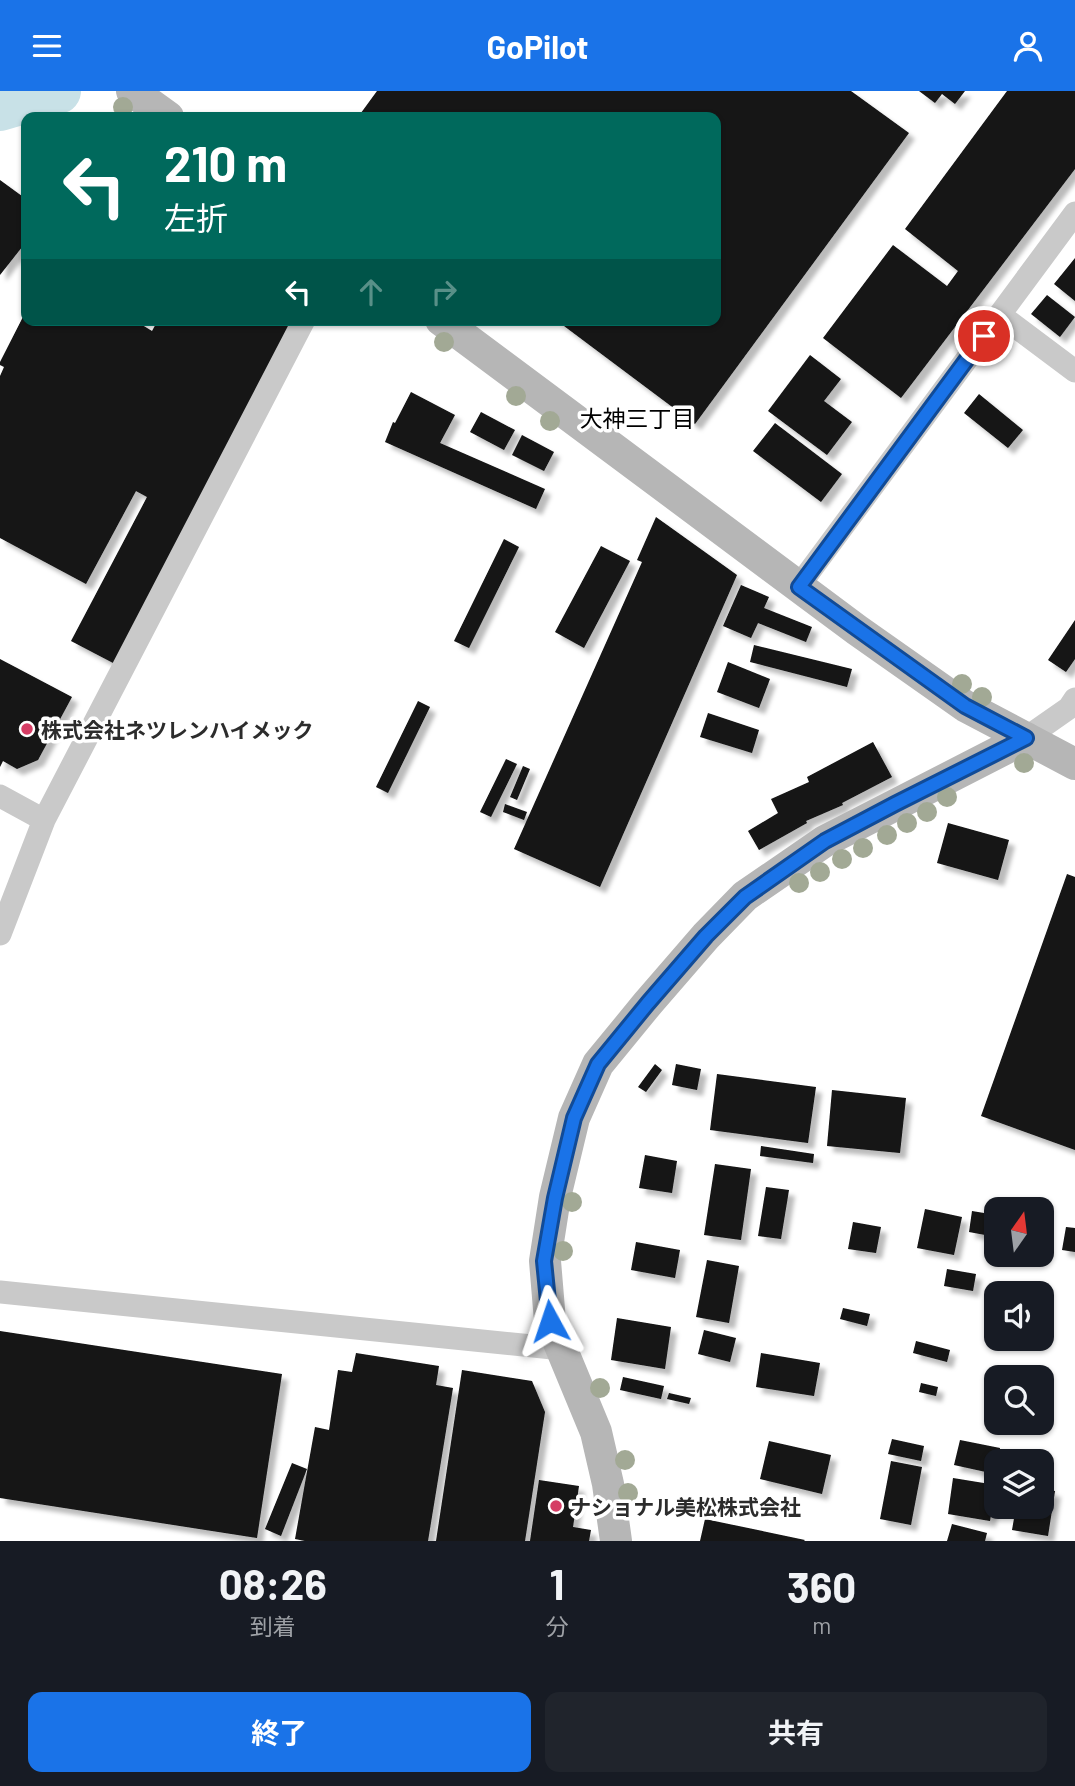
<!DOCTYPE html>
<html lang="ja">
<meta charset="utf-8">
<style>
body{margin:0;font-family:Barlow,"Noto Sans JP",sans-serif;background:#20242c;color:#f1f3f6;height:100vh;display:flex;flex-direction:column;font-size:26px;white-space:nowrap}
*{box-sizing:border-box;margin:0}
p{font-size:23px;color:#9ea1a6}
.icon{flex:none;width:38px;height:38px;fill:none;stroke:currentColor;stroke-width:2;stroke-linecap:round;stroke-linejoin:round}
.map{position:relative;height:1450px;overflow:hidden}
.details{display:flex;flex-direction:column;background:#171b24;flex:1}
.details>*{flex:none}
.hud{position:absolute;left:21px;top:21px;width:700px;height:214px;border-radius:14px;box-shadow:0 2px 5px #0004;background:#00695c;color:#fff;overflow:hidden}
.needle{width:46px;rotate:14deg}
.fabs{position:absolute;left:984px;top:1106px;display:grid;gap:14px}
.fabs a{display:grid;place-items:center;width:70px;height:70px;border-radius:14px;background:#171b24;box-shadow:0 2px 5px #0004;font-size:35px}
.pin{position:absolute;display:grid;place-items:center;width:60px;height:60px;color:#fff;margin:-30px;border:4px solid #fff;border-radius:50%;box-shadow:0 2px 7px #0007}
.me{position:absolute;width:77px;margin:-38px;rotate:355deg;stroke-linejoin:round;filter:drop-shadow(0 0 5px #0008)}
.turn{display:flex;align-items:center;gap:24px;height:147px;padding:0 28px;font-size:32px}
.turn .icon{width:91px;height:91px;stroke-width:2.5}
.turn b{display:block;font-size:49px;line-height:60px}
.lanes{display:flex;align-items:center;height:66px;padding:0 28px;background:#0003;justify-content:center;gap:35px;direction:ltr}
.lanes .off{opacity:.35}
.eta{display:flex;justify-content:space-evenly;align-items:center;height:119px;text-align:center}
.eta b{font-size:42px;font-weight:700;line-height:49px}
.primary-button{display:flex;gap:14px;margin-top:auto;padding:14px 28px}
.primary-button a{flex:1;height:80px;border-radius:14px;background:#1a73e8;color:#fff;font-size:28px;font-weight:700;line-height:80px;text-align:center}
.primary-button a+a{background:#20242c;color:#f1f3f6}
header{display:flex;justify-content:space-between;align-items:center;height:91px;padding:0 28px;background:#1a73e8;color:#fff;font-size:32px;font-weight:700}
.map>svg:first-child{display:block}
.lines{fill:none;stroke-linecap:round;stroke-linejoin:round}
.river{stroke:#c8e1e7;stroke-width:46}
.building{fill:#131313;filter:url(#shadow)}
.street{stroke:#c9c9c9;stroke-width:23}
.secondary{stroke:#b6b6b6;stroke-width:32}
.tree{fill:#a2a995}
.route-casing{stroke:#114b97;stroke-width:18}
.route{stroke:#1a73e8;stroke-width:12}
.poi-dot{fill:#d53c64;stroke:#fff;stroke-width:2.5}
.labels{text-anchor:middle;dominant-baseline:central;stroke-width:7;stroke-linejoin:round;paint-order:stroke}
.poi-label{font-size:21px;font-weight:bold;fill:#2c2c2c;stroke:#fff;text-anchor:start}
.neighbourhood-label{font-size:23px;fill:#000;stroke:#fff}
</style>
<header><svg class="icon" aria-label="menu" viewBox="0 0 24 24"><path d="M4 6h16M4 12h16M4 18h16"/></svg>GoPilot<svg class="icon" aria-label="person" viewBox="0 0 24 24"><circle cx="12" cy="8" r="4"/><path d="M4 21q1-7 8-7t8 7"/></svg></header>
<div class="map">
<svg width="1075" height="1450" viewBox="0 0 1075 1450">
<defs>
<filter id="shadow"><feDropShadow dx="6" dy="6" stdDeviation="2" flood-color="#0004"/></filter>
</defs>
<rect width="100%" height="100%" fill="#fff"/>
<g class="lines">
<path class="river" d="M0 17 58 0"/>
</g>
<path class="building" d="M377 0H851L909 42 695 333 556 229H716V26H358Z
M919 0H965L955 13 942 3 935 12Z
M1007 0H1075V78L901 307 823 247 893 154 947 195 958 180 905 138Z
M0 89 26 108V151L0 184Z
M1075 167V210L1054 193Z
M1047 204 1075 226 1060 246 1031 223Z
M26 220V229H134L152 240 158 229H296L115 573 71 550 147 406 136 400 86 493 0 447V285L4 276 0 274V271Z
M810 264 841 288 824 310 852 331 827 364 768 320Z
M411 301 455 324 440 352 545 398 536 418 385 351 393 331 395 332Z
M979 303 1023 339 1008 357 964 322Z
M481 321 515 339 504 359 470 341Z
M775 332 842 383 821 411 753 360Z
M522 344 554 361 544 380 512 364Z
M656 426 737 484 600 796 514 758 642 471 637 469Z
M504 448 519 456 469 557 454 550Z
M601 455 630 470 584 557 555 541Z
M741 494 769 506 764 517 812 536 806 551 758 532 751 547 723 535Z
M1075 529V568L1066 581 1048 569Z
M754 554 852 578 847 596 750 571Z
M0 568 72 606 38 669 17 678 3 670 0 676Z
M728 571 770 588 759 617 717 601Z
M418 610 430 616 388 702 376 696Z
M708 622 759 639 752 662 700 646Z
M873 651 892 686 842 712 843 714 806 730 807 732 759 759 748 740 778 722 771 708 809 691 807 686Z
M506 668 517 673 491 726 480 721Z
M523 675 530 678 517 709 510 706Z
M505 713 527 721 524 729 503 721Z
M948 732 1009 749 998 789 937 772Z
M1067 783 1075 786V1059L981 1025Z
M655 973 662 979 646 1001 638 996Z
M676 973 701 978 697 999 672 994Z
M717 983 816 996 808 1052 710 1039Z
M832 999 906 1007 900 1062 827 1055Z
M761 1055 814 1063 813 1072 760 1065Z
M645 1064 677 1070 672 1102 639 1097Z
M715 1073 751 1078 741 1149 704 1144Z
M766 1096 789 1099 781 1148 758 1145Z
M925 1118 962 1126 954 1164 917 1157Z
M972 1120 996 1124V1146L969 1141Z
M853 1131 881 1136 876 1162 848 1158Z
M1066 1136 1075 1137V1161L1062 1159Z
M636 1151 680 1159 675 1187 631 1179Z
M707 1169 739 1175 729 1232 696 1226Z
M947 1178 976 1183 973 1200 944 1195Z
M843 1217 870 1223 867 1235 840 1228Z
M617 1227 671 1236 665 1278 611 1269Z
M704 1239 736 1247 730 1271 698 1263Z
M0 1240 282 1283 257 1447 0 1407Z
M916 1250 950 1259 947 1271 913 1262Z
M356 1262 439 1275 436 1294 453 1297 428 1450H305L295 1448 315 1336 329 1339 338 1279 352 1281Z
M761 1262 820 1272 814 1305 756 1296Z
M462 1279 532 1290 545 1321 525 1450H436Z
M623 1286 664 1295 661 1308 620 1299Z
M921 1292 938 1296 936 1305 919 1301Z
M669 1302 691 1307 689 1313 667 1308Z
M892 1348 924 1355 921 1370 888 1363Z
M960 1349 1000 1357 998 1370H996L995 1383 954 1374Z
M769 1350 831 1364 822 1403 760 1388Z
M891 1370 922 1376 911 1434 880 1428Z
M292 1372 307 1378 281 1445 265 1438Z
M953 1387 996 1394 990 1430 948 1423Z
M539 1389 579 1395 573 1436 591 1439 589 1450H530Z
M1041 1398 1055 1400 1048 1445 1012 1439 1016 1416H1041Z
M705 1428 805 1449 804 1450H700Z
M952 1433 987 1442 985 1450H947Z"/>
<g class="lines">
<path class="street" d="M1000 224 1075 280
M798 496 1075 122
M1026 647 1069 617 1075 608
M0 705 44 729
M0 843 44 729 304 229
M0 1201 562 1258"/>
<path class="secondary" d="M132 0 168 26
M441 229 857 539 965 615 1075 673
M616 1450 608 1393 596 1341 550 1230 545 1170 555 1106 574 1027 598 973 648 912 706 845 745 805 825 750 1026 647"/>
</g>
<g class="tree">
<circle cx="123" cy="16" r="10"/>
<circle cx="444" cy="251" r="10"/>
<circle cx="516" cy="305" r="10"/>
<circle cx="550" cy="330" r="10"/>
<circle cx="962" cy="593" r="10"/>
<circle cx="982" cy="606" r="10"/>
<circle cx="1024" cy="672" r="10"/>
<circle cx="947" cy="706" r="10"/>
<circle cx="927" cy="721" r="10"/>
<circle cx="907" cy="732" r="10"/>
<circle cx="887" cy="744" r="10"/>
<circle cx="863" cy="757" r="10"/>
<circle cx="842" cy="768" r="10"/>
<circle cx="820" cy="781" r="10"/>
<circle cx="799" cy="792" r="10"/>
<circle cx="572" cy="1111" r="10"/>
<circle cx="563" cy="1160" r="10"/>
<circle cx="600" cy="1297" r="10"/>
<circle cx="625" cy="1369" r="10"/>
<circle cx="628" cy="1402" r="10"/>
</g>
<g class="lines">
<defs>
<path id="route" d="M550 1230 544 1170 555 1107 574 1027 598 973 648 912 706 845 745 806 825 750 895 713 1026 647 965 615 799 496 984 245"/>
</defs>
<use href="#route" class="route-casing"/>
<use href="#route" class="route"/>
</g>
<g class="poi-dot">
<circle cx="27" cy="638" r="7"/>
<circle cx="556" cy="1415" r="7"/>
</g>
<g class="labels">
<g class="poi-label">
<text x="41" y="638">株式会社ネツレンハイメック</text>
<text x="570" y="1415">ナショナル美松株式会社</text>
</g>
<g class="neighbourhood-label">
<text x="637" y="327">大神三丁目</text>
</g>
</g>
</svg>
<div class="fabs">
<a><svg class="needle" viewBox="-14 -14 28 28"><path d="M0-13l5 13h-10z" fill="#e53935"/><path d="M0 13l5-13h-10z" fill="#9ea1a6"/></svg></a>
<a><svg class="icon" aria-label="sound" viewBox="0 0 24 24"><path d="M4 9h4l5-4v14l-5-4H4zM17 9q2 3 0 6"/></svg></a>
<a><svg class="icon" aria-label="search" viewBox="0 0 24 24"><circle cx="10" cy="10" r="6"/><path d="M15 15l6 6"/></svg></a>
<a><svg class="icon" aria-label="layers" viewBox="0 0 24 24"><path d="M12 4l9 5-9 5-9-5zM3 14l9 5 9-5"/></svg></a>
</div>
<div class="pin" style="left:984px;top:245px;background:#d93025"><svg class="icon" aria-label="arrive" viewBox="0 0 24 24"><path d="M6 21V4h12l-3 4 3 4H6"/></svg></div>
<svg class="me" style="left:550px;top:1230px" viewBox="-20 -20 40 40"><path d="M0-17L14 15 0 8-14 15z" fill="#1a73e8" stroke="#fff" stroke-width="4"/></svg>
<div class="hud">
<div class="turn"><svg class="icon" aria-label="left" viewBox="0 0 24 24"><path d="M17 20v-9H6M10 6l-5 5 5 5"/></svg><div><b>210 m</b>左折</div></div>
<div class="lanes"><svg class="icon" aria-label="left" viewBox="0 0 24 24"><path d="M17 20v-9H6M10 6l-5 5 5 5"/></svg><svg class="icon off" aria-label="ahead" viewBox="0 0 24 24"><path d="M12 20V5M6 11l6-6 6 6"/></svg><svg class="icon off" aria-label="right" viewBox="0 0 24 24"><path d="M7 20v-9h11M14 6l5 5-5 5"/></svg></div>
</div>
</div>
<section class="details">
<div class="eta">
<div><b>08:26</b><p>到着</p></div>
<div><b>1</b><p>分</p></div>
<div><b>360</b><p>m</p></div>
</div>
<div class="primary-button"><a>終了</a><a>共有</a></div>
</section>
